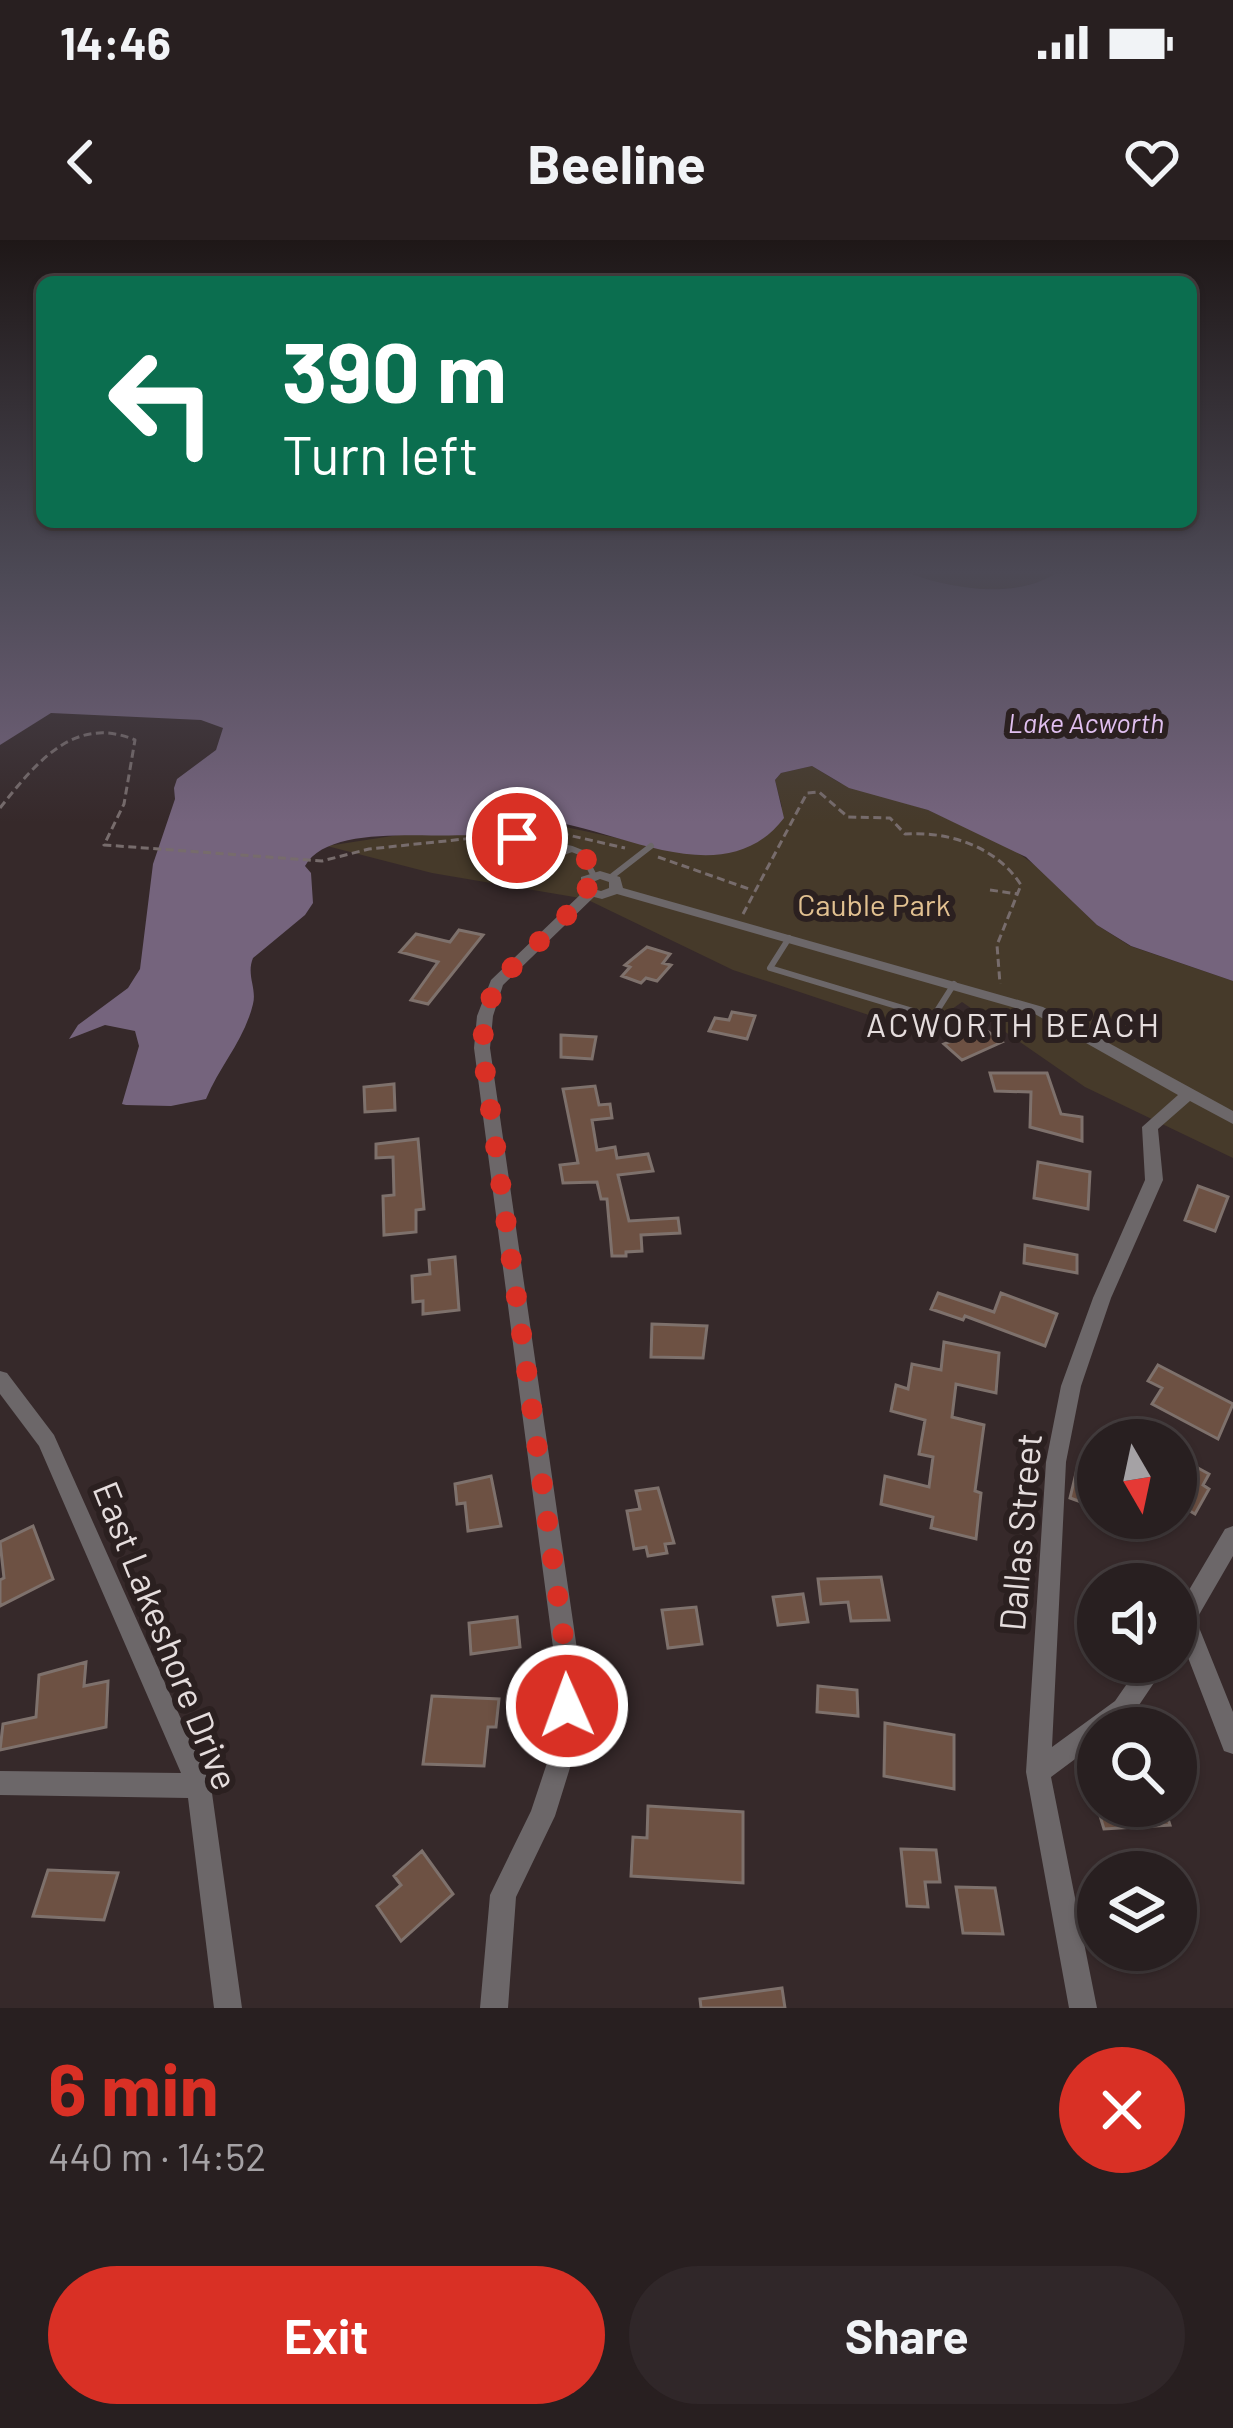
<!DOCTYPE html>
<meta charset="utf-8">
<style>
body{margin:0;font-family:Barlow,sans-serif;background:#302729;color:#f1f3f6;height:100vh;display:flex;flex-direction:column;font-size:45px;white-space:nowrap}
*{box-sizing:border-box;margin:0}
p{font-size:39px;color:#a5a2a5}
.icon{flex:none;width:66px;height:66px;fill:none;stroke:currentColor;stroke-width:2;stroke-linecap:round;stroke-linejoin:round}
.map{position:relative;height:1768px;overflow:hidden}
.side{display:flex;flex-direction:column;background:#281f20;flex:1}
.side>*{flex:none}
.guide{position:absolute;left:36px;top:36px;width:1161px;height:252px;border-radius:18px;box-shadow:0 3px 9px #0004,0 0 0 3px #443d3e;background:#0b6e4f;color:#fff;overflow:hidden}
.needle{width:78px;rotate:171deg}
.fabs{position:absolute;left:1077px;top:1179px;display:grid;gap:24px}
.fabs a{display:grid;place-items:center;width:120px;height:120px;border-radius:50%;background:#281f20;box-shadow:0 3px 9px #0004,0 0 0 3px #443d3e;font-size:60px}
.pin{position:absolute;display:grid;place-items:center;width:102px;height:102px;color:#fff;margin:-51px;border:6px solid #fff;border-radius:50%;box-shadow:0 3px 12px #0007}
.me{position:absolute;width:132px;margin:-66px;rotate:358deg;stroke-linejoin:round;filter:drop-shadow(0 0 9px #0008)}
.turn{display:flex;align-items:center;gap:42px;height:252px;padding:0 48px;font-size:54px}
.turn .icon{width:156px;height:156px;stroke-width:2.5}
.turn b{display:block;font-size:84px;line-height:102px}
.round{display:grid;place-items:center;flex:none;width:126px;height:126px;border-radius:63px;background:#302729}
.head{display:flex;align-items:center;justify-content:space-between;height:204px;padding:0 48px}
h1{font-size:72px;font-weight:700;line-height:90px;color:#d93025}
.cta{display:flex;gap:24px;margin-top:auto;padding:24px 48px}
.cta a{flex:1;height:138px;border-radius:72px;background:#d93025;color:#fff;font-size:48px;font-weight:700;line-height:138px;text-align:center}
.cta a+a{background:#302729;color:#f1f3f6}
.status{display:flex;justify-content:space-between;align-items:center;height:84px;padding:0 60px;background:#281f20;direction:ltr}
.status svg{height:33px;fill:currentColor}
header{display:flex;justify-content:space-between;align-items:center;height:156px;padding:0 48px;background:#281f20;font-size:54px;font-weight:700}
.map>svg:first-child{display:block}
.green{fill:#463a2a}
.water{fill:#75647d}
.building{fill:#6d5143;stroke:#7e716c;stroke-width:3}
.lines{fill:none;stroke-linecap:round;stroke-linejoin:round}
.path{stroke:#776c6c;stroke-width:3;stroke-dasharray:8 4.5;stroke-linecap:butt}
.service{stroke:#6c6769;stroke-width:6}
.minor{fill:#6c6769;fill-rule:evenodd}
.route{stroke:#d93025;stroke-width:21;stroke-dasharray:0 37.8}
.labels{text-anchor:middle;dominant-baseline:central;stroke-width:12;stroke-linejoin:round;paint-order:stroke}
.far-water-label{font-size:27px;font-style:italic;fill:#e1c0f0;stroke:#2b2020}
.park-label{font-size:30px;fill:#e2c191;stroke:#2b2020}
.neighbourhood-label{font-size:33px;letter-spacing:3px;fill:#e5dddd;stroke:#2b2020}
.near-street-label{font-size:36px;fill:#e5dddd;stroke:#2b2020}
</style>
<div class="status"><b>14:46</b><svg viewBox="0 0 49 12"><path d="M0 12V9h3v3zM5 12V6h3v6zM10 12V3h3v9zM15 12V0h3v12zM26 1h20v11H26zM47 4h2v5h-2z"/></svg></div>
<header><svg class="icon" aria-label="back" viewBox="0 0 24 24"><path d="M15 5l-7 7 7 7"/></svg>Beeline<svg class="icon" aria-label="heart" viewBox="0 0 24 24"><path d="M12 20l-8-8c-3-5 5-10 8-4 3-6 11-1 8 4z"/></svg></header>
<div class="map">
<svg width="1233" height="1768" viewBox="0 0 1233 1768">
<rect width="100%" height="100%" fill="#36292a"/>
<path class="green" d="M911 334H1055V335C1012 357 955 350 911 334Z
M812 526 840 543 928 570 1011 608 1039 628 1097 685 1130 706 1233 741V918L1085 847 962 762 920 792 733 730 586 659 432 633 327 606 418 592 484 593 528 579 697 615 782 567 775 540 781 533Z"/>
<path class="water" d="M0 334H911C953 349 1014 359 1055 334H1233V741L1131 706 1097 685 1026 617 928 570 849 548 812 526 781 533 775 540 784 578C722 659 611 583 532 579 513 578 498 591 479 594 436 600 329 582 305 626L311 633 313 663 305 675 253 718C246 735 257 748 253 764 244 801 220 825 206 859L171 866 126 865 122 864 139 806 135 791 105 785 69 799 78 785 128 748 140 729 153 624 175 559 174 548 177 539 216 510 223 488 201 480 51 473 0 505Z"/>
<path class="building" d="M459 690 483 695 428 764 411 760 438 722 400 712 416 694 450 702Z
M647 707 670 714 663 723 671 725 657 741 646 738 641 743 622 736 630 727 625 725Z
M732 772 755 776 747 799 709 791 715 778 729 780Z
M983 788 1002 802 962 820 944 804Z
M561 795 596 797 592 819 561 817Z
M990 833H1047L1061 874 1082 877V901L1030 887 1031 852 995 851Z
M394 844 395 870 365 872 364 847Z
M595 846 599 865 610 864 612 878 592 880 597 910 615 907 617 918 648 914 653 931 618 935 629 981 678 978 680 993 641 995 642 1011 626 1012V1016H612L607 959H601L597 942 563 943 560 925 578 923 563 849Z
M418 899 424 969 416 970V992L384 995 383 956 394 955 393 917 376 918V904Z
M1038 922 1090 932 1088 969 1034 958Z
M1198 946 1228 957 1215 991 1185 980Z
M1025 1005 1077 1015V1033L1024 1023Z
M455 1017 459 1070 423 1074V1061L413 1062 412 1036 430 1034 429 1020Z
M938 1053 994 1072 1001 1053 1057 1074 1045 1106 965 1076 963 1080 931 1069Z
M652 1084 707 1086 703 1118 651 1117Z
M944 1102 999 1113 996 1153 956 1144 952 1177 984 1185 975 1251 981 1253 976 1299 931 1288 933 1277 881 1264 885 1236 929 1247 933 1217 919 1214 925 1180 891 1171 896 1145 908 1149 912 1124 941 1130Z
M1158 1125 1233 1164 1218 1199 1152 1164 1162 1148 1148 1141Z
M1176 1216 1209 1234 1203 1245 1209 1249 1195 1274 1176 1263Z
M1077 1229 1098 1237V1268L1070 1258Z
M491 1236 501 1286 468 1291 465 1263 457 1264 455 1244Z
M658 1248 674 1303 665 1304 667 1313 648 1316 646 1307 634 1309 627 1271 640 1269 636 1251Z
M33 1286 53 1339 0 1366V1340L4 1338 0 1302Z
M881 1337 889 1380 851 1381 848 1362 821 1364 818 1339Z
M803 1354 808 1382 778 1385 773 1357Z
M696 1367 702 1404 668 1408 662 1370Z
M517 1377 520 1407 471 1414 469 1383Z
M86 1422 84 1446 108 1441 106 1487 0 1510 3 1484 36 1477 39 1435Z
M818 1446 857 1450 858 1476 817 1472Z
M432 1456 499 1459 496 1487H488L484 1526 423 1524Z
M885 1483 954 1495V1549L884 1536Z
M648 1566 743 1572V1643L631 1636 633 1597 647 1598Z
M1097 1566H1164L1170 1585 1104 1589Z
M901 1609 936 1610 940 1642H925L928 1667 907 1666Z
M422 1611 453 1654 401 1701 377 1666 401 1645 394 1636Z
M48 1630 118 1633 104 1680 33 1676Z
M956 1647 995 1648 1003 1694 963 1693Z
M782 1748 785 1768H701L700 1759Z"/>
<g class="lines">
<path class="path" d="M0 568C35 524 74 474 135 500L124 564 104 605 322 621 369 609 493 596
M524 585 625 608
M658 617 752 650
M990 650 1018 654
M743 674 807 553 819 552 848 577 890 578 905 594C949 591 997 607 1021 645L997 705 1000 744"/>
<path class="service" d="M523 599 572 609 527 625 493 620 490 612Z
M572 609 582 613 594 636
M611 637 651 606
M789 698 770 728 933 777 954 744"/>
<path class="minor" d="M600 631 620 637 623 648 1043 767 1233 871V884L1190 861 1158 889 1163 940 1111 1058 1081 1146 1066 1222 1052 1507 1115 1461 1142 1422H1168L1131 1477 1117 1488H1098V1502L1051 1537 1097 1768H1069L1026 1532 1046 1222 1061 1146 1093 1058 1145 940 1142 887 1178 855 1033 773 617 654 602 659 594 657 503 745 493 776 490 808 580 1430 578 1502 555 1576 516 1657 508 1768H480L490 1655 531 1571 554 1502 556 1430 474 808 477 776 491 740 581 654V637ZM600 639 609 642V648L601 651 593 649V642Z
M0 1131 7 1133 54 1195 211 1546 242 1768H214L188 1558 0 1555V1531L181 1533 39 1206 0 1154Z
M1233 1286V1316L1196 1380 1233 1472V1514L1224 1511 1182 1402 1176 1404V1372L1225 1289Z"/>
</g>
<linearGradient id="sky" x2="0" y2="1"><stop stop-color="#1e1717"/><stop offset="0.57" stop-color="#4c4955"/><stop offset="1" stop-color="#4c4955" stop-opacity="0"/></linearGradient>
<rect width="1233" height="582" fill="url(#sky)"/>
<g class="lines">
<path class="route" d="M517 598H535L583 613 595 636 584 643 590 653 496 743 485 776 482 808 568 1430 567 1466"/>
</g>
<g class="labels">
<g class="far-water-label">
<text x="1086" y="482">Lake Acworth</text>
</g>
<g class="park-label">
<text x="874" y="664">Cauble Park</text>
</g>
<g class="neighbourhood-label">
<text x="1014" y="784">ACWORTH BEACH</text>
</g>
<g class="near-street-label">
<text transform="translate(1019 1292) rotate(-85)">Dallas Street</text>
<text transform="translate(167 1395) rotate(68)">East Lakeshore Drive</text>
</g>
</g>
</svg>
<div class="fabs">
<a><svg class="needle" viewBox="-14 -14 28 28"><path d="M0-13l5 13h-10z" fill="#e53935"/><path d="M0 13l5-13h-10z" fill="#a5a2a5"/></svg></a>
<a><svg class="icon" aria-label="sound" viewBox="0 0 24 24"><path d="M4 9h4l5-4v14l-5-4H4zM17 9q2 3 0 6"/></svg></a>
<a><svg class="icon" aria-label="search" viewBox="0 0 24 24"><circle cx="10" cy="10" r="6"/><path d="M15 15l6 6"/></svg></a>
<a><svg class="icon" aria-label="layers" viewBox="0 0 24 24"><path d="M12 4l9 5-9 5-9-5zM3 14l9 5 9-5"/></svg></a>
</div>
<div class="pin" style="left:517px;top:598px;background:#d93025"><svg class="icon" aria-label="arrive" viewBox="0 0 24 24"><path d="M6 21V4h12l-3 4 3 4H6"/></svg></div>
<svg class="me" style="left:567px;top:1466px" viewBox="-20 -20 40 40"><circle r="17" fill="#d93025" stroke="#fff" stroke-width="3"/><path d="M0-11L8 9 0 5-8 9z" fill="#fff"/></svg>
<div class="guide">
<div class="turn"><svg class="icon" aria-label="left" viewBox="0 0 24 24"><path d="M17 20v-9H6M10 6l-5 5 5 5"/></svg><div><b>390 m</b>Turn left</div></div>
</div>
</div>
<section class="side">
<div class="head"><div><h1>6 min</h1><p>440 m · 14:52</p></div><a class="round" style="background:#d93025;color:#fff"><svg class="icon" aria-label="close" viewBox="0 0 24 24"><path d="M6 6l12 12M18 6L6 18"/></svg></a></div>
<div class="cta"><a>Exit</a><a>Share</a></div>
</section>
